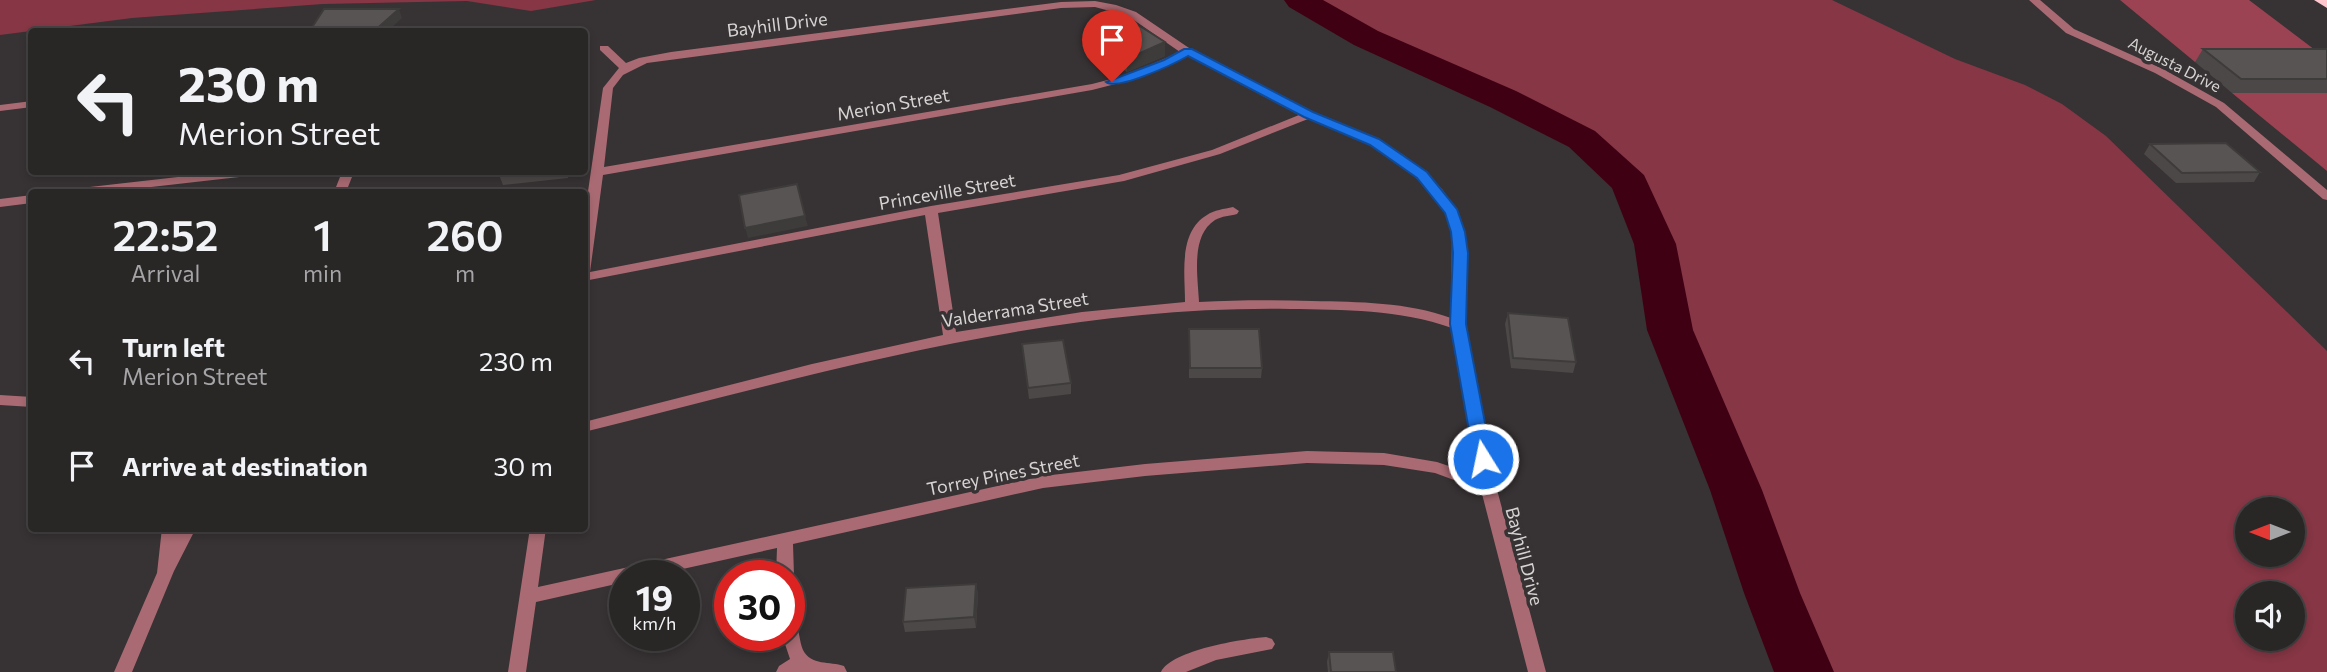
<!DOCTYPE html>
<style>
body{margin:0;font-family:Commissioner,sans-serif;background:#353232;color:#f1f3f6;height:100vh;display:flex;flex-direction:column;font-size:26px;white-space:nowrap}
*{box-sizing:border-box;margin:0}
p{font-size:23px;color:#a5a5a7}
.icon{flex:none;width:38px;height:38px;fill:none;stroke:currentColor;stroke-width:2;stroke-linecap:round;stroke-linejoin:round}
.map{position:relative;flex:1;overflow:hidden}
.sheet{position:absolute;left:28px;top:189px;width:560px;height:343px;display:flex;flex-direction:column;background:#292626;border-radius:7px;box-shadow:0 4px 10px #0003,0 0 0 2px #454343}
.sheet>*{flex:none}
.guide{position:absolute;left:28px;top:28px;width:560px;height:147px;border-radius:7px;box-shadow:0 4px 10px #0003,0 0 0 2px #454343;background:#292626;color:#f1f3f6;overflow:hidden}
.needle{width:46px;rotate:270deg}
.fabs{position:absolute;left:2235px;top:497px;display:grid;gap:14px}
.fabs a{display:grid;place-items:center;width:70px;height:70px;border-radius:50%;background:#292626;box-shadow:0 4px 10px #0003,0 0 0 2px #454343;font-size:35px}
.speed{position:absolute;left:609px;top:560px;display:flex;gap:14px;font-size:35px;font-weight:700;text-align:center}
.speed>*{display:grid;place-content:center;width:91px;height:91px;border-radius:50%;background:#292626;box-shadow:0 4px 10px #0003,0 0 0 2px #454343;line-height:1}
.speed small{font-size:18px;font-weight:400}
.speed .limit{border:10px solid #d22;background:#fff;color:#111}
.pin{position:absolute;display:grid;place-items:center;width:60px;height:60px;color:#fff;margin:-72px -30px;border-radius:50% 50% 50% 0;rotate:-45deg;box-shadow:0 0 7px #0007}
.pin .icon{rotate:45deg}
.me{position:absolute;width:77px;margin:-38px;rotate:350deg;stroke-linejoin:round;filter:drop-shadow(0 0 5px #0008)}
.turn{display:flex;align-items:center;gap:24px;height:147px;padding:0 35px;font-size:32px}
.turn .icon{width:91px;height:91px;stroke-width:2.5}
.turn b{display:block;font-size:49px;line-height:60px}
.eta{display:flex;justify-content:space-evenly;align-items:center;height:119px;text-align:center}
.eta b{font-size:42px;font-weight:600;line-height:49px}
ul{padding:0;list-style:none}
li{display:flex;align-items:center;gap:21px;height:105px;padding:0 35px}
li div{flex:1}
li b{display:block;font-size:26px}
li em{font-style:normal}
.map>svg:first-child{display:block}
.green{fill:#863645;fill-rule:evenodd}
.forest{fill:#9b4253}
.lines{fill:none;stroke-linecap:round;stroke-linejoin:round}
.river{fill:#400013;fill-rule:evenodd}
.minor{fill:#a96a73;fill-rule:evenodd}
.trunk{fill:#fec6cd;fill-rule:evenodd}
.wall{fill:#4d4848}
.shaded-wall{fill:#3e3b3b}
.building{fill:#595454;stroke:#3e3b3b;stroke-width:2}
.route{fill:#1a73e8;stroke:#114b97;stroke-width:2}
.labels{text-anchor:middle;dominant-baseline:central;stroke-width:7;stroke-linejoin:round;paint-order:stroke}
.far-street-label{font-size:16px;fill:#d6d3d3;stroke:#373233}
.street-label{font-size:18px;fill:#d6d3d3;stroke:#373233}
</style>
<div class="map">
<svg width="2327" height="672" viewBox="0 0 2327 672">
<rect width="100%" height="100%" fill="#373233"/>
<path class="green" d="M0 0H596L531 11 467 1 323 4 132 18 0 35Z
M1300 0H1832L1955 59 2025 85 2062 104 2106 136 2327 351V672H1804L1772 593 1736 490 1670 330 1655 244 1630 183 1581 139 1503 99 1366 38ZM2292 509V555H2247V509ZM2292 593V639H2247V593Z"/>
<path class="forest" d="M2120 0H2249L2327 59 2195 62Z
M2232 93H2327V171Z"/>
<g class="lines">
<path class="river" d="M1284 0H1323L1378 31 1516 91 1595 131 1644 175 1676 244 1693 330 1762 490 1800 593 1834 672H1774L1744 593 1710 490 1647 330 1634 244 1612 188 1569 147 1490 107 1354 45 1289 7Z"/>
<path class="minor" d="M2029 0H2040L2074 29 2163 69 2224 103 2327 190V200L2323 199 2216 107 2155 73 2066 33Z
M1095 1 1116 5 1136 12 1192 50 1312 113 1379 140 1405 156 1442 189 1458 212 1464 232 1465 325 1496 486 1546 672H1528L1481 490 1435 473 1384 465 1307 463 1145 476 1043 488 793 544 794 576 789 581V576H776L777 548 651 576H625V582L536 602 526 672H508L530 528H546L538 587 1043 476 1145 464 1307 451 1384 453 1437 462 1478 476 1452 328C1399 309 1344 310 1290 309 1048 305 817 374 584 432V422L812 364 943 335 925 215 584 281V219L603 88 619 68 600 50V46H608L626 63 639 58 671 52 1061 2ZM1095 7 1128 16 1180 52 1127 75 1092 84 604 167 613 88 623 75 647 63 1061 8ZM1188 56 1299 115 1212 150 1119 175 931 206 590 272 603 175 1092 90 1135 79ZM1308 119 1371 144 1397 160 1434 195 1446 212 1452 232 1451 318C1407 302 1359 302 1312 301 1274 300 1237 300 1199 302 1198 277 1190 236 1215 220 1222 216 1230 216 1237 214L1239 211 1233 207C1224 209 1214 210 1207 215 1178 232 1185 274 1185 302L1082 312 956 332 938 213 1124 181 1220 154Z
M32 101V107L0 111V105Z
M222 172H254L248 176 107 192H75L81 188Z
M342 172H354L346 192H334Z
M32 195V203L0 207V199Z
M0 395 32 397V407L0 405Z
M162 528H178V532L180 528H196L174 571 132 672H114L157 573Z
M789 620 795 622C800 631 799 641 803 650 811 666 830 661 844 666L847 672H776L779 666 790 659 782 635H789Z
M1266 637 1272 639 1275 644 1272 649 1216 660 1186 672H1161C1172 650 1242 639 1266 637Z"/>
<path class="trunk" d="M2314 0H2327V8Z"/>
</g>
<path class="wall" d="M1094 36 1165 42V56L1127 72 1095 49Z
M2203 49H2327V93H2232L2195 62Z
M2150 144 2260 172 2254 182 2176 183 2144 154Z
M500 172H570L568 178 503 185 499 175Z
M1508 313 1576 362 1573 373 1511 368 1505 324Z
M1189 329 1262 368 1261 378H1189Z
M1022 344 1071 383V394L1029 399Z
M976 584 978 594 976 628 905 632 903 622Z
M1329 652 1396 672H1328L1327 662Z"/>
<path class="shaded-wall" d="M399 9 402 18 387 32H373Z
M1165 42V56L1127 72V59Z
M805 216 808 226 748 238 745 228Z
M976 584 978 594 976 628 974 617Z"/>
<path class="building" d="M324 9H399L373 32H309Z
M1121 18 1135 23 1165 42 1127 59 1094 36Z
M2203 49H2327V79H2241Z
M2226 143 2260 172 2182 173 2150 144Z
M500 172H534L499 175Z
M797 184 805 216 745 228 739 195Z
M1508 313 1568 318 1576 362 1513 358Z
M1189 329H1259L1262 368H1190Z
M1063 340 1071 383 1028 388 1022 344Z
M976 584 974 617 903 622 906 588Z
M1329 652H1393L1396 672H1331Z"/>
<path class="route" d="M1184 49H1192L1313 112 1379 139 1427 172 1457 209 1465 232 1468 253 1466 324 1492 459 1489 464H1477L1474 459 1450 324 1453 253 1451 232 1445 213 1417 178 1370 145 1304 117 1188 56C1174 64 1117 91 1106 82L1164 60Z"/>
<g class="labels">
<g class="far-street-label">
<text transform="translate(2175 64) rotate(27)">Augusta Drive</text>
</g>
<g class="street-label">
<text transform="translate(777 24) rotate(-7)">Bayhill Drive</text>
<text transform="translate(893 104) rotate(-10)">Merion Street</text>
<text transform="translate(947 191) rotate(-10)">Princeville Street</text>
<text transform="translate(1015 309) rotate(-9)">Valderrama Street</text>
<text transform="translate(1003 474) rotate(-11)">Torrey Pines Street</text>
<text transform="translate(1525 556) rotate(75)">Bayhill Drive</text>
</g>
</g>
</svg>
<div class="fabs">
<a><svg class="needle" viewBox="-14 -14 28 28"><path d="M0-13l5 13h-10z" fill="#e53935"/><path d="M0 13l5-13h-10z" fill="#a5a5a7"/></svg></a>
<a><svg class="icon" aria-label="sound" viewBox="0 0 24 24"><path d="M4 9h4l5-4v14l-5-4H4zM17 9q2 3 0 6"/></svg></a>
</div>
<div class="speed"><div>19<small>km/h</small></div><div class="limit">30</div></div>
<div class="pin" style="left:1112px;top:82px;background:#d93025"><svg class="icon" aria-label="arrive" viewBox="0 0 24 24"><path d="M6 21V4h12l-3 4 3 4H6"/></svg></div>
<svg class="me" style="left:1483px;top:459px" viewBox="-20 -20 40 40"><circle r="17" fill="#1a73e8" stroke="#fff" stroke-width="3"/><path d="M0-11L8 9 0 5-8 9z" fill="#fff"/></svg>
<div class="guide">
<div class="turn"><svg class="icon" aria-label="left" viewBox="0 0 24 24"><path d="M17 20v-9H6M10 6l-5 5 5 5"/></svg><div><b>230 m</b>Merion Street</div></div>
</div>
<section class="sheet">
<div class="eta">
<div><b>22:52</b><p>Arrival</p></div>
<div><b>1</b><p>min</p></div>
<div><b>260</b><p>m</p></div>
</div>
<ul>
<li><svg class="icon" aria-label="left" viewBox="0 0 24 24"><path d="M17 20v-9H6M10 6l-5 5 5 5"/></svg><div><b>Turn left</b><p>Merion Street</p></div><em>230 m</em></li>
<li><svg class="icon" aria-label="arrive" viewBox="0 0 24 24"><path d="M6 21V4h12l-3 4 3 4H6"/></svg><div><b>Arrive at destination</b></div><em>30 m</em></li>
</ul>
</section>
</div>
